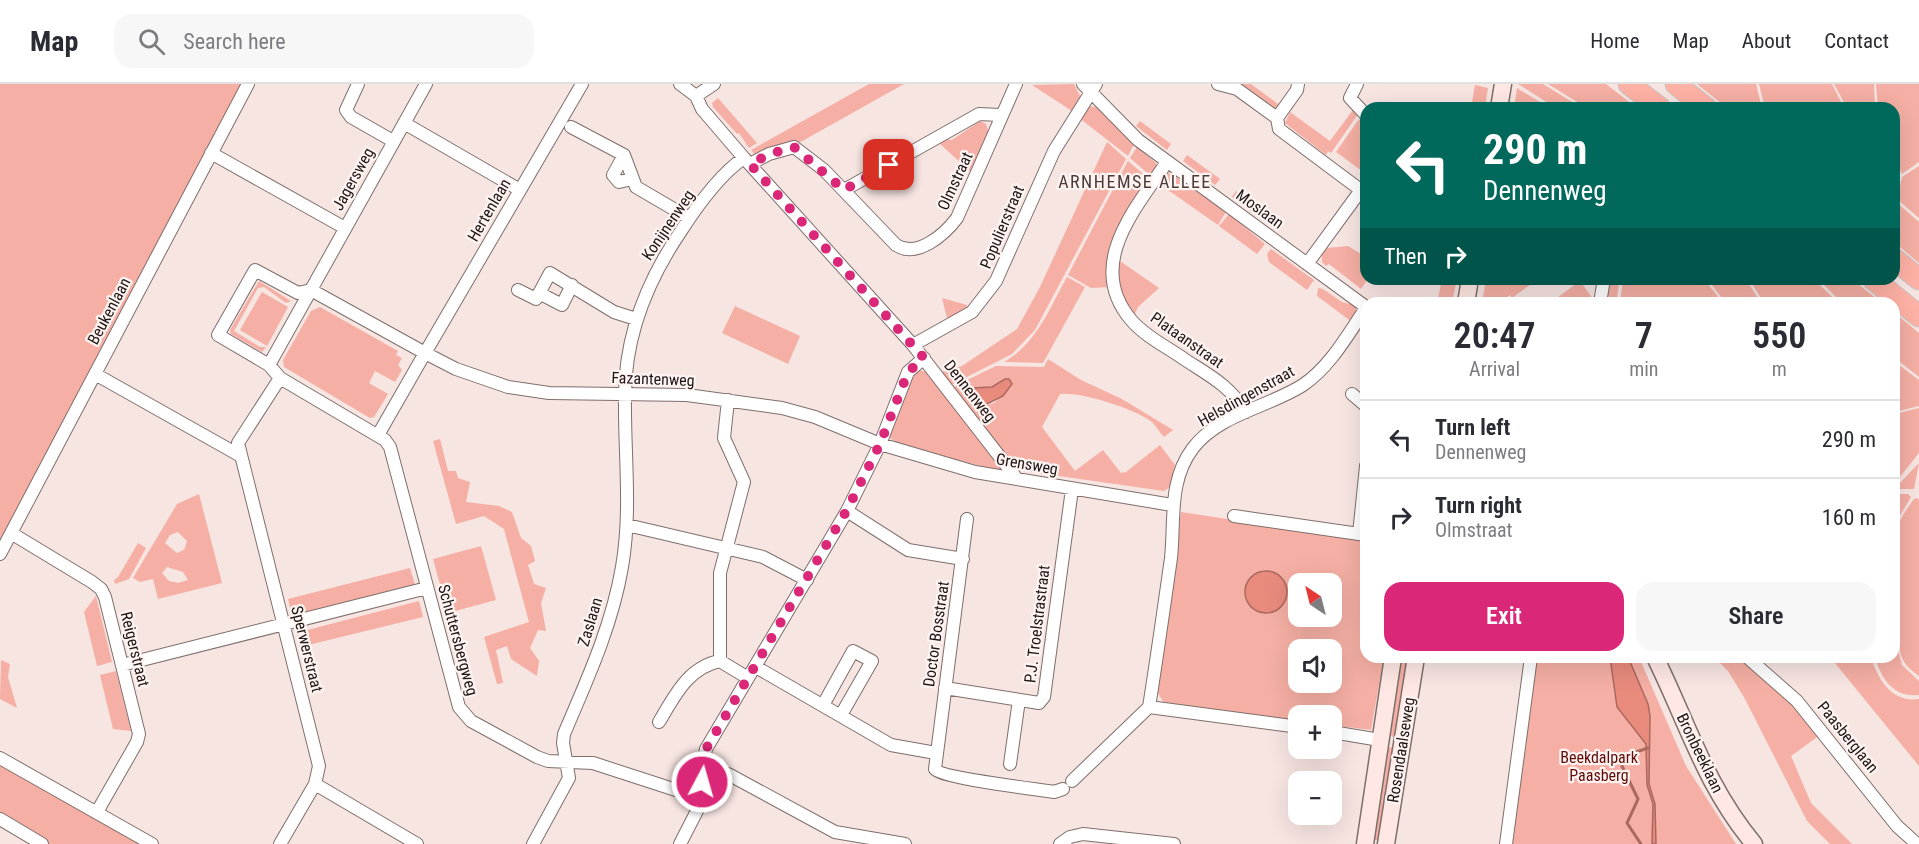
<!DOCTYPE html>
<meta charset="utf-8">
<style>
body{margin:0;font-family:"Roboto Condensed",sans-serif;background:#f7f7f7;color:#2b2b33;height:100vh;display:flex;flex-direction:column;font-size:22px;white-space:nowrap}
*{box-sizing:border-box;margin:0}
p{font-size:20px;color:#7c7c81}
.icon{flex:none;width:33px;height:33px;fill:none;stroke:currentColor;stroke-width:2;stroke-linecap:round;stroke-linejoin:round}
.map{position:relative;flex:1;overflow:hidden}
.side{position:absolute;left:1360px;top:213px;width:540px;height:366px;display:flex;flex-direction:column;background:#fff;border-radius:18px;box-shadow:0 6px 24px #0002}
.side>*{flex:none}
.hud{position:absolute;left:1360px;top:18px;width:540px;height:183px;border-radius:18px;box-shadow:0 6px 24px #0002;background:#00695c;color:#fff;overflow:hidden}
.needle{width:39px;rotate:325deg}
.fabs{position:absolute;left:1288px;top:489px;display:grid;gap:12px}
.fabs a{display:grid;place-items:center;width:54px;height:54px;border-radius:12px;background:#fff;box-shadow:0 6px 24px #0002;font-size:30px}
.pin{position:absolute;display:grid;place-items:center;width:51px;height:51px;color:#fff;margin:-26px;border-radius:12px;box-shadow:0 3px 9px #0006}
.me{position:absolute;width:66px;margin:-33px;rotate:6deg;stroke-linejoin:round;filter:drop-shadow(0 0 4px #0008)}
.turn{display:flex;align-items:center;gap:21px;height:126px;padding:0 24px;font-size:27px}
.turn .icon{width:78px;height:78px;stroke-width:2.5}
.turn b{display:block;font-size:42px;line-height:51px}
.then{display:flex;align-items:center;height:57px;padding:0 24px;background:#0003;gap:12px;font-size:22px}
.eta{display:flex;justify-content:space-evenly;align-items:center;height:102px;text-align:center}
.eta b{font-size:36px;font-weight:600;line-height:42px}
.cta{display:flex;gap:12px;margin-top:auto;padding:12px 24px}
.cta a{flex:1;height:69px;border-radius:18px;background:#db2777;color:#fff;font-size:24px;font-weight:600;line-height:69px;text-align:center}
.cta a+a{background:#f7f7f7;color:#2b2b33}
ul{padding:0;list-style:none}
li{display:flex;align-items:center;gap:18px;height:78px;padding:0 24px;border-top:2px solid #e1e1e2}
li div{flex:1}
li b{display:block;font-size:22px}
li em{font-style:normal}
header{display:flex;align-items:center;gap:36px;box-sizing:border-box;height:84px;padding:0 30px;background:#fff;border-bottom:2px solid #e1e1e2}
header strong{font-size:28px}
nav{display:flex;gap:33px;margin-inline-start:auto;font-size:21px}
.search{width:420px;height:54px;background:#f7f7f7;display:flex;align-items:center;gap:15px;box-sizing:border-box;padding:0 21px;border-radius:18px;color:#7c7c81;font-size:22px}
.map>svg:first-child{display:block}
.green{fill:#f5afa4;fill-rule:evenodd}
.water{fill:#e88b7d;stroke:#ab685e;stroke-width:1.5}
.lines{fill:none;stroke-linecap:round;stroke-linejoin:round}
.stream{stroke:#ab685e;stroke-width:3}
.street-casing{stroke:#7e6f6c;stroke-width:14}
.secondary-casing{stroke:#7e6f6c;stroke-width:19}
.highway-casing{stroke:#c9c7c7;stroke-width:23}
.street{stroke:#fff;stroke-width:12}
.secondary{stroke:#ffe8e4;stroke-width:16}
.highway{stroke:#feb1a5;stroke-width:21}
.route{stroke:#db2777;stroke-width:10;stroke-dasharray:0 18}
.labels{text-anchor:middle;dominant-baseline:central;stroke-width:4.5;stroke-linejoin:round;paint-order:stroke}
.street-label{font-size:16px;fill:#1d1716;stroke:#fff4f2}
.park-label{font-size:16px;fill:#5f0b06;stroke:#fff4f2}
.neighbourhood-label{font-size:18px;letter-spacing:1.5px;fill:#4a3c3a;stroke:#fff4f2}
</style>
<header>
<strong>Map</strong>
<div class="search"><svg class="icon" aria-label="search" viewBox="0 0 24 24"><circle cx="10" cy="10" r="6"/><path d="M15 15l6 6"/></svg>Search here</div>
<nav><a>Home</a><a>Map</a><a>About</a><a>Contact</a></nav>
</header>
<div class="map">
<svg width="1919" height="760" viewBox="0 0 1919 760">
<rect width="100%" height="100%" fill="#f7e5e2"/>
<path class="green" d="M0 0H242L0 459Z
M869 0H904L797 60 757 73 751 66Z
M1074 0 1080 12 1072 27 1032 1Z
M1241 0H1251L1281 22 1277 28Z
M1518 0H1543L1582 24H1556Z
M1548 0H1606L1637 24H1587Z
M1697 0H1756L1762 24H1727Z
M1759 0H1832L1844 24H1765Z
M1834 0H1874L1875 24H1847Z
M1876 0H1919V78L1902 90C1892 75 1894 42 1894 24H1878Z
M1475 1 1488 4 1485 24H1471Z
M1517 4 1550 24H1514Z
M718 14 757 59 749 64 739 49 737 50 713 23 712 19Z
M1087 22 1096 23 1134 60 1128 72 1078 33Z
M1353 26 1358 30 1331 69 1328 67 1326 71 1285 39 1290 28 1330 57Z
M1359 35 1366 40V90L1336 68Z
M980 37 986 40 989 49 973 90 939 59 947 55 952 56Z
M1140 37 1171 60 1167 66 1136 42Z
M1107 58 1126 75 1035 246 1012 270 951 301 941 288 962 282 1017 245 1040 203Z
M1137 63 1156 79 1157 84 1152 93 1130 74Z
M1187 71 1220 95 1215 101 1183 77Z
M1128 77 1150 96 1132 124 1110 203 1091 204 1068 191Z
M1919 82V134L1897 115 1902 93Z
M1170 89 1226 128 1218 141 1158 99 1166 90Z
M1236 107 1268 130 1263 136 1232 113Z
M1895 117 1919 138V179L1895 159Z
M1229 130 1265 160 1257 170 1219 142Z
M1348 162 1366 173 1368 195 1361 205 1329 180 1326 182 1322 178V171L1327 164Z
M1271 165 1314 196 1307 206 1269 178 1267 170Z
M1117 175 1159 204 1138 223 1134 232 1118 204Z
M1067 193 1085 203 1043 279 1004 278C1037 259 1049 225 1067 193Z
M1442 195H1457L1452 219H1437Z
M1486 195H1538L1512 214 1510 211 1499 219H1482Z
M1609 195H1620L1616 219H1605Z
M1623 195H1704L1723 219H1620Z
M1707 195H1746L1761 219H1726Z
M1749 195H1814L1838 219H1764Z
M1818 195H1852L1882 219H1842Z
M259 197 291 217 286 219 264 203 258 204 234 247 260 263H266L262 268 231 250 230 246Z
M1580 197 1596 219H1550Z
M1318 204 1323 205 1342 218 1354 221 1357 227 1352 238 1317 212Z
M262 208 288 223 267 262 240 246Z
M942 214 967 221 968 226 948 238Z
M735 222 800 252 788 280 722 249Z
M320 223 398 267 396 271 402 274 398 281 402 286 395 298 375 287 369 299 388 310 374 333 370 334 284 283 283 276 311 227Z
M1895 229 1919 249V293L1895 274Z
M1048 275 1081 296 1122 315 1173 346 1164 353C1160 349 1156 342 1152 338 1136 325 1080 307 1060 310L1042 343 1075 387 1103 366 1121 389 1126 388 1160 361 1175 381 1170 403 1164 407 1017 386 953 303 996 282 1044 283ZM1000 298 1011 303 994 319 981 323 972 304H992Z
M1895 278 1919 296V322L1895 328Z
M918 286 927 288 1001 384 1000 387 901 361 890 354 888 345 908 295Z
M1919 324V369L1895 399V330Z
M440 355 448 387H456L458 394 470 398 466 418 499 422 512 428 521 454 531 462 535 477 528 481 534 500 546 504 541 519 546 547 538 546 530 564 539 577 537 592 511 575 507 562 496 566 503 599 497 600 484 553 529 538 504 445 484 432 456 440 433 357Z
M1919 379 1914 405H1897L1896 403Z
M199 410 222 499 158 515 153 495 140 498 133 494 177 420ZM178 448 187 457 184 466 177 469 165 459 170 451ZM167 483 183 488 188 496 178 499 169 497 162 489Z
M1895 410H1908L1911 413 1895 440Z
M1917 414 1919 416V592C1913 588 1907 583 1903 576 1893 553 1890 477 1895 452 1897 438 1906 426 1914 415Z
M1181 428 1366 456V573H1384L1371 646 1332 641V632H1299V637L1164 619 1156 606ZM1250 495 1287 501 1286 512 1263 530 1253 526 1245 504ZM1299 500H1332V532H1299ZM1299 566H1332V598H1299Z
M138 459 146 464 129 495 115 500 114 496 118 493Z
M481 462 496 516 448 529 433 475Z
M410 484 415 501 292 532 288 515Z
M96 512 112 578 97 582 84 528Z
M419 517 423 533 300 563 296 549Z
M1895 554 1902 581 1919 597V611C1894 614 1881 595 1875 573H1894Z
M1398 573H1414L1396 652 1393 653 1388 649Z
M1535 573H1639L1686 682 1736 760H1510Z
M1714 573H1740L1782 608 1820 651 1791 672 1811 719 1852 760H1830L1807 737 1745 615 1728 587Z
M1830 573H1871C1878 596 1892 619 1919 615V682Z
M1 576 10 580 8 593 17 624 0 615Z
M116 587 131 647 113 645 100 591Z
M1392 663 1395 666 1382 757 1369 755 1385 665Z
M0 680 140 760H50L0 731Z"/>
<path class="water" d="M1005 295H1009L1012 300 1003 312 981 323 971 320 968 312 972 304 992 303Z
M1245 508a21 21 0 1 1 42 0a21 21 0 1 1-42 0Z
M1610 573H1628L1648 620 1650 632 1649 700 1655 720 1656 760H1652L1653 720 1647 701 1646 660 1617 623Z"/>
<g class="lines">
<path class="stream" d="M1641 760 1627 739 1638 715 1621 680 1627 671 1648 664"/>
<defs>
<path id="street" d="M358 0 346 26 351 33 393 57
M582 0 425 269 456 285 508 303 549 309 687 311 782 324 815 333 880 360 975 388 1172 421
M680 0 696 12 702 25 744 74 913 261 1017 395
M1083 0 1138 56 1366 223
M1218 0 1237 5 1277 34
M1298 0 1297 6 1277 34 1279 45 1366 110
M1357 0 1350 14 1366 31
M696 12 714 0
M404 39 520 106
M571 43 624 71 636 103 689 134
M211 69 345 144
M624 71 613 91 619 98 632 95
M1167 78C1135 125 1084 182 1132 237 1146 253 1167 263 1184 275 1210 292 1229 301 1246 328
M750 80 769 70 794 63 824 86 896 161C917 175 945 150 957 134L1016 0
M844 106 979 30 1000 31
M1307 180 1361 106
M518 206 536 215 550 189 614 228 636 235
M539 209 562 221 572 201
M1600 219 1604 195
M913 261 972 228 996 197 1054 67 1096 0
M269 281 426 0
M95 290 239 371
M280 294 238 359 319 682 315 700 280 760
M1352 310 1366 322
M378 351 425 269 311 206 298 209 255 186 218 251 269 281 280 294 385 356 390 363 459 623 471 637 537 673 548 677 593 679 676 706 728 690 835 748 905 760
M847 427 908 466 963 475
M1234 432 1366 451
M967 435 935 685C941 694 1036 705 1054 708L1063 705
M627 441 763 473 807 496
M11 449 92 498 101 505 105 513 139 650 137 658 97 728
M1359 450 1366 382
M0 470 248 0
M1747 573 1797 617 1897 742 1917 760
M720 577V489L744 398 724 354 728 316
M122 581 427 504
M756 583 891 661 936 669
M945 604 1039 619 1044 613 1072 405
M823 621 853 567 872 577 841 631
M1149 623C1157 573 1164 523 1171 474 1175 436 1168 397 1193 364 1219 330 1269 323 1303 301 1331 282 1348 250 1366 224
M1149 623 1299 643
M659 638C674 613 688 583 720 577L748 594
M1332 648 1380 656
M0 674 152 760
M1010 680 1019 616
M1072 697 1149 623
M315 700 417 760
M0 735 42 760
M533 760 569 694 563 659 564 650C587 596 612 542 622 483 632 425 624 369 625 311 625 252 647 198 679 150 695 125 720 90 744 74
M680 760 702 717V683L706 665 847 427 880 360 908 288 924 274
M1060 760 1070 753 1083 750 1174 760
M1506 760 1531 573"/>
<path id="secondary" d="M1499 24 1503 0
M1466 219 1470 195
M1655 573C1688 640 1705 701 1754 760
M1365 760 1393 573
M1386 760 1416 573"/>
<path id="highway" d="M1629 0 1660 24
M1676 0 1706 24
M1894 175 1919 195
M1873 195 1919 232"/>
</defs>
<use href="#street" class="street-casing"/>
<use href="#secondary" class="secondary-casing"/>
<use href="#highway" class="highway-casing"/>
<use href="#street" class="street"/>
<use href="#secondary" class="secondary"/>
<use href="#highway" class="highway"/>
</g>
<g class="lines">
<path class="route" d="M702 698 706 665 847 426 880 360 908 288 924 274 750 80 770 70 794 63 844 106 889 81"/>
</g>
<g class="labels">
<g class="street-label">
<text transform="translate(353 95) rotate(-61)">Jagersweg</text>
<text transform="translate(955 97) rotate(-65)">Olmstraat</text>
<text transform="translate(1260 125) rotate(36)">Moslaan</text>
<text transform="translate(489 126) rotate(-60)">Hertenlaan</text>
<text transform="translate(668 141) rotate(-56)">Konijnenweg</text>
<text transform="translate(1002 143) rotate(-67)">Populierstraat</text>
<text transform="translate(109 227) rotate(-62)">Beukenlaan</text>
<text transform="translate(1187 256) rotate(35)">Plataanstraat</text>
<text transform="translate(653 295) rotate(2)">Fazantenweg</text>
<text transform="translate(970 307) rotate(52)">Dennenweg</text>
<text transform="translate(1246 312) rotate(-29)">Helsdingenstraat</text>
<text transform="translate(1027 380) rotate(10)">Grensweg</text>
<text transform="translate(590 538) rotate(-73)">Zaslaan</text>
<text transform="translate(1037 540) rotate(-83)">P.J. Troelstrastraat</text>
<text transform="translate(936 550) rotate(-82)">Doctor Bosstraat</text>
<text transform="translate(458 556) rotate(75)">Schuttersbergweg</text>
<text transform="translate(135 565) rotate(76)">Reigerstraat</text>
<text transform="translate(307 565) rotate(76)">Sperwerstraat</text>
<text transform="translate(1848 653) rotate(51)">Paasberglaan</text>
<text transform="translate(1401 666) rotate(-81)">Rosendaalseweg</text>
<text transform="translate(1700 669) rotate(64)">Bronbeeklaan</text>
</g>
<g class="park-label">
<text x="1599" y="673">Beekdalpark<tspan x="1599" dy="18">Paasberg</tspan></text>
</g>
<g class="neighbourhood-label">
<text x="1135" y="97">ARNHEMSE ALLEE</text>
</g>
</g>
</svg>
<div class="fabs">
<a><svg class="needle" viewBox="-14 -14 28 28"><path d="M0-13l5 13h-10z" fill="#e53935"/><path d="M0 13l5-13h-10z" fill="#7c7c81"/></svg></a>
<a><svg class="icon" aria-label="sound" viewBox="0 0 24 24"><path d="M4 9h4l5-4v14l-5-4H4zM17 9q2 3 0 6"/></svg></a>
<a>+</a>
<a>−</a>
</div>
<div class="pin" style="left:889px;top:81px;background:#d93025"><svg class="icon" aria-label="arrive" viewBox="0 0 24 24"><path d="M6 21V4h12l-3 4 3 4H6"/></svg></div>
<svg class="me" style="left:702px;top:698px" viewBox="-20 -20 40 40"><circle r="17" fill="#db2777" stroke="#fff" stroke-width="3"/><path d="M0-11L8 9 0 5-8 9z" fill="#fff"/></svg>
<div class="hud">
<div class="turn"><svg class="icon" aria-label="left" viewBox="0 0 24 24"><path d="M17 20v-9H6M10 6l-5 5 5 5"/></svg><div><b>290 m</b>Dennenweg</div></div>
<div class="then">Then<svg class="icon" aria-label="right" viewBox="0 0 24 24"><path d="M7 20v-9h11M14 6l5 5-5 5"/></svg></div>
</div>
<section class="side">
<div class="eta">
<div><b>20:47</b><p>Arrival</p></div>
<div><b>7</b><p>min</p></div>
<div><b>550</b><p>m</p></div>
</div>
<ul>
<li><svg class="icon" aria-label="left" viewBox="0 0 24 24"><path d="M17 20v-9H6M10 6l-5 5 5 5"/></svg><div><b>Turn left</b><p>Dennenweg</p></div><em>290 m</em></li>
<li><svg class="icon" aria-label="right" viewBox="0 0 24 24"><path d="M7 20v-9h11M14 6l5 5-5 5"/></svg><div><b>Turn right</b><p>Olmstraat</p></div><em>160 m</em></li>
</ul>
<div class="cta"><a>Exit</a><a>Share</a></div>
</section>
</div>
